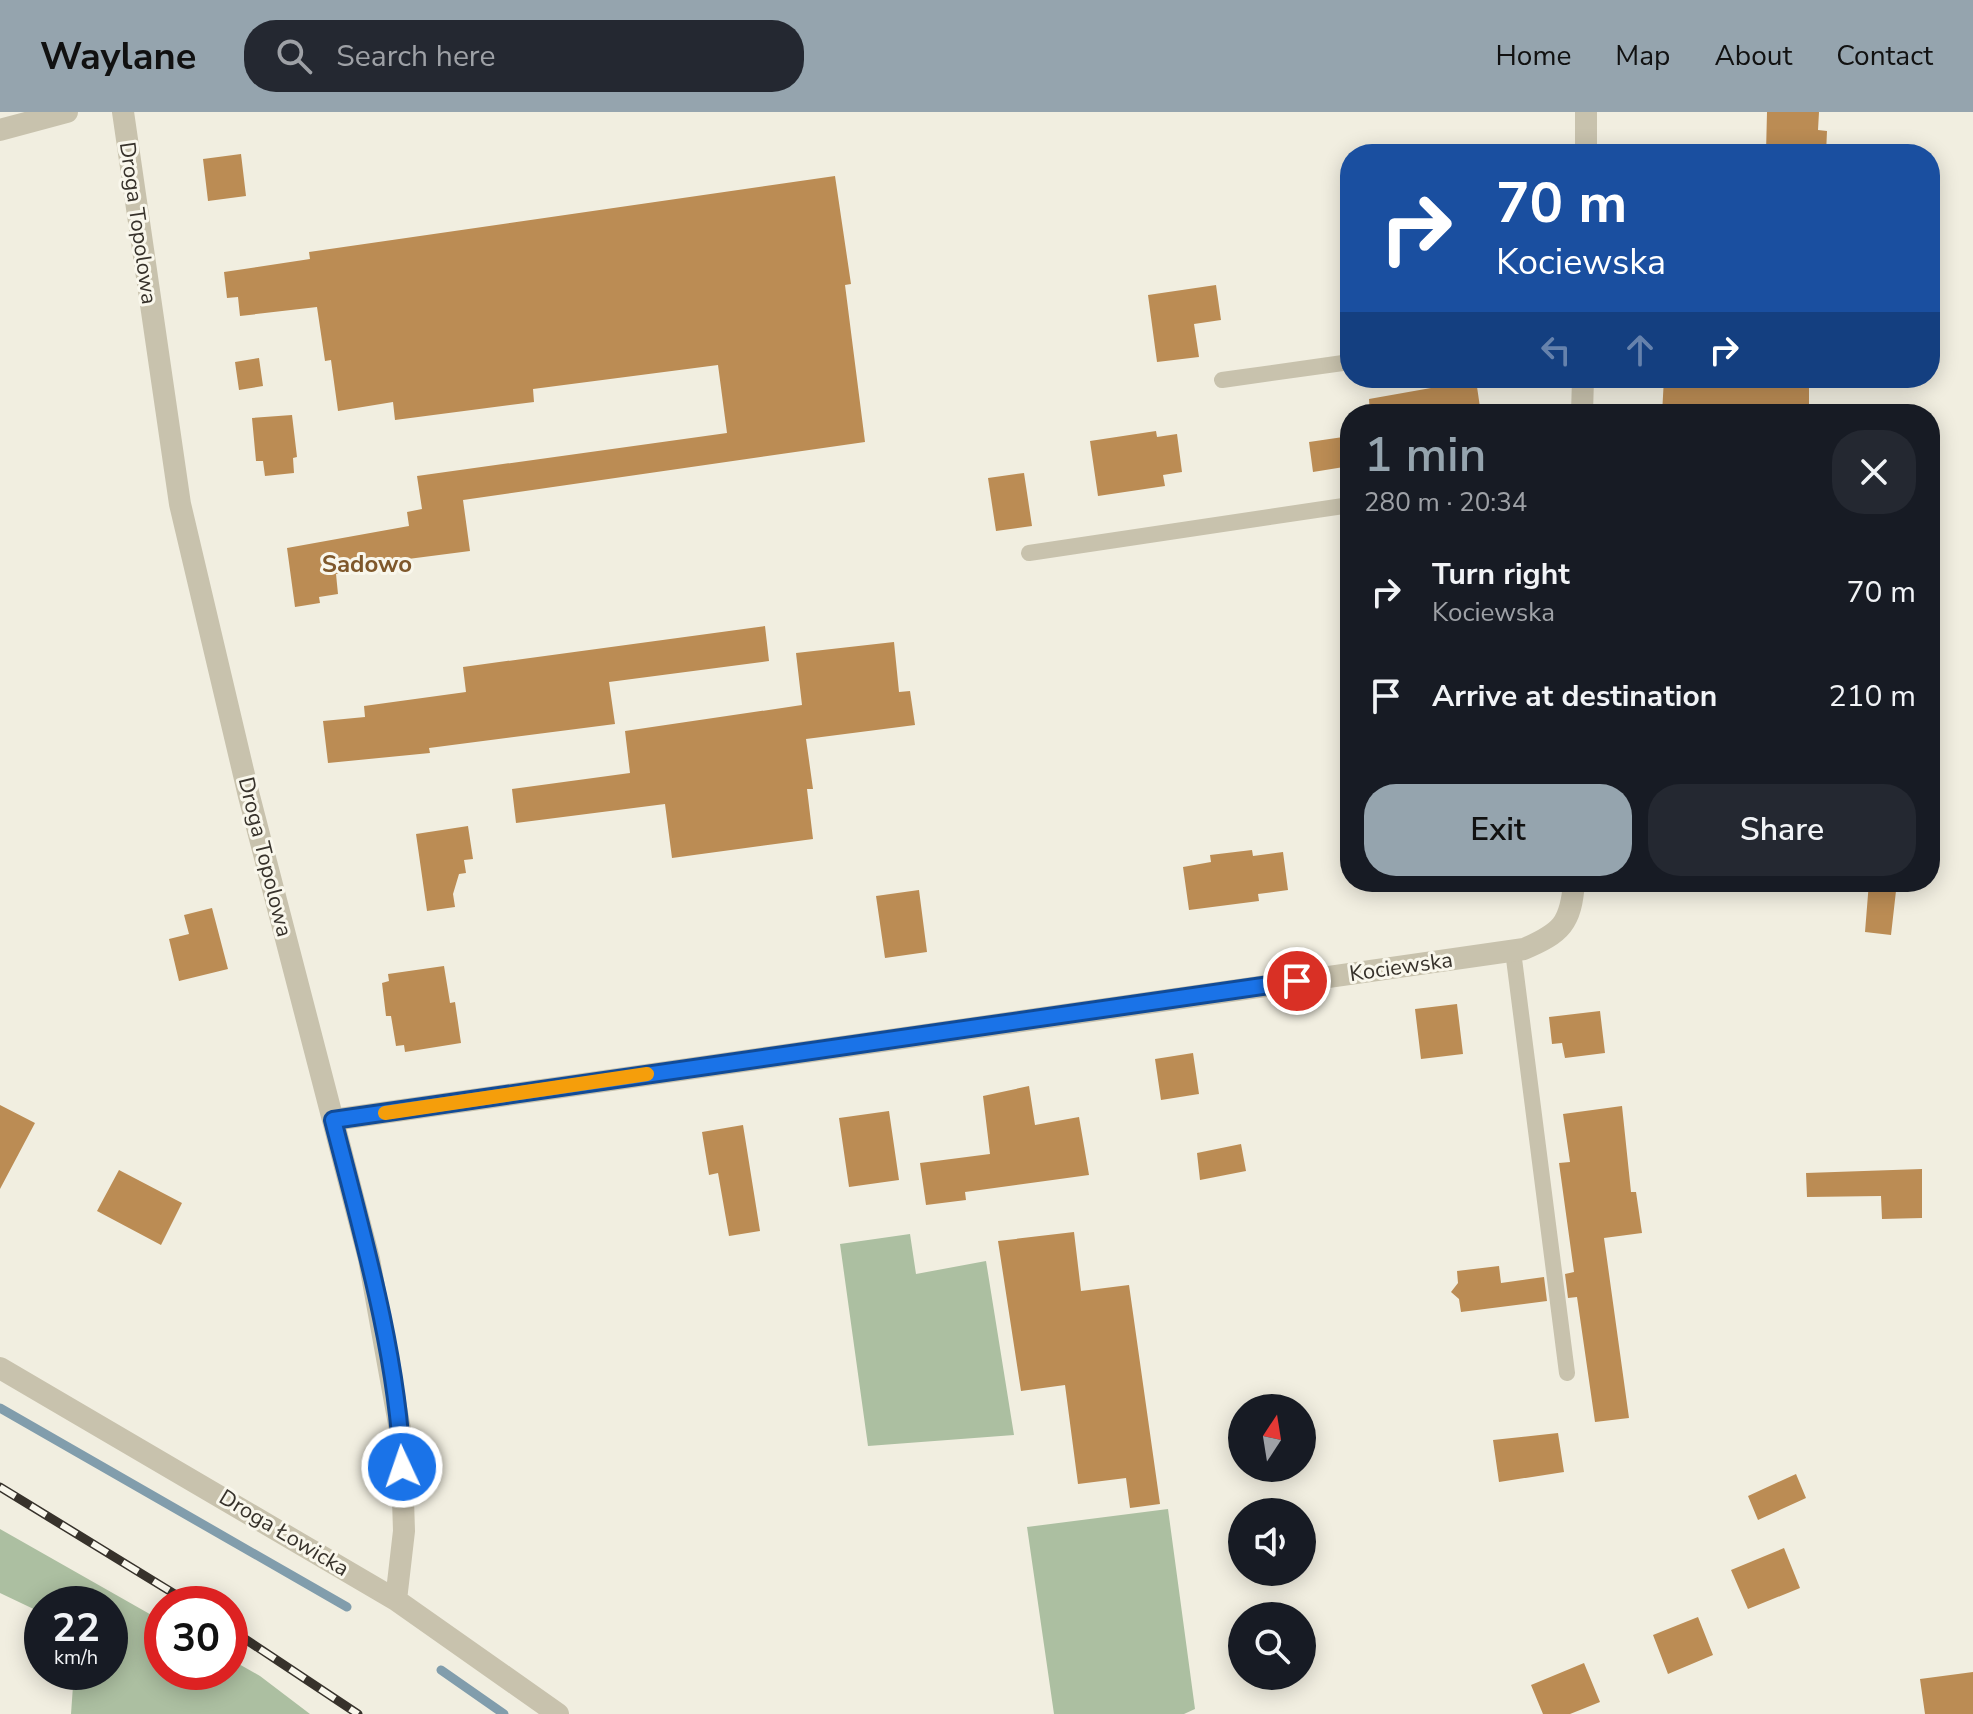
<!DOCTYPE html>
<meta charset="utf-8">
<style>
body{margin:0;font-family:"Nunito Sans",sans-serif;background:#242831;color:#f1f3f6;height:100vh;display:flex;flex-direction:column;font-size:30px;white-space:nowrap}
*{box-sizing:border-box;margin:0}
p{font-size:26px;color:#9ea1a6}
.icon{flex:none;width:44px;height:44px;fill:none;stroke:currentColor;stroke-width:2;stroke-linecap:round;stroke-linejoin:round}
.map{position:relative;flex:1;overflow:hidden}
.details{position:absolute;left:1340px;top:292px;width:600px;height:488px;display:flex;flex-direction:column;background:#171b24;border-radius:32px;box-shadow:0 4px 20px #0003}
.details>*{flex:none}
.top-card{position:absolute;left:1340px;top:32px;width:600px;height:244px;border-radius:32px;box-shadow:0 4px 20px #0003;background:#1a4fa0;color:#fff;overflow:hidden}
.needle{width:52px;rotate:12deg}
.tools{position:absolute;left:1228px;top:1282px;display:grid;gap:16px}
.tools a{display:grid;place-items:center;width:88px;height:88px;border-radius:50%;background:#171b24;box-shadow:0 4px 20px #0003;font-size:40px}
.speed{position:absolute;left:24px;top:1474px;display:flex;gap:16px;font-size:40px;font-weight:700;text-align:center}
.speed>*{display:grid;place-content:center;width:104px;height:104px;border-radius:50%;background:#171b24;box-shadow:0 4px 20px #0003;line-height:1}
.speed small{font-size:20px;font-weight:400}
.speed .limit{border:12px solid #d22;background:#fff;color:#111}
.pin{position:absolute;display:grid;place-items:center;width:68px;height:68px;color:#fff;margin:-34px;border:4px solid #fff;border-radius:50%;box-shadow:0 2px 8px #0007}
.me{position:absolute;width:88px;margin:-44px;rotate:357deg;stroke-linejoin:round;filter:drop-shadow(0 0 6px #0008)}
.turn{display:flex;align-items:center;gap:28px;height:168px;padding:0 24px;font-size:36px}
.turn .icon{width:104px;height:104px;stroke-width:2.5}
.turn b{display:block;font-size:56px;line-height:68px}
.lanes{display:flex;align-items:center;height:76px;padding:0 24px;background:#0003;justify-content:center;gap:40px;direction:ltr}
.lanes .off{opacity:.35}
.round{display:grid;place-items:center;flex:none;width:84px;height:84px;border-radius:32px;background:#242831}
.head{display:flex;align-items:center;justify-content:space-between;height:136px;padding:0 24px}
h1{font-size:48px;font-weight:600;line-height:60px;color:#95a4ae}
.cta{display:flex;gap:16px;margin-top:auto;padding:16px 24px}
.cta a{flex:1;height:92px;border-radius:32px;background:#95a4ae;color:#111;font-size:32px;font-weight:600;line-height:92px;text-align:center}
.cta a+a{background:#242831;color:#f1f3f6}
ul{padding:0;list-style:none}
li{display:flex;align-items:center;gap:24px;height:104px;padding:0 24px}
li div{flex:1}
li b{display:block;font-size:30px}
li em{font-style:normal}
header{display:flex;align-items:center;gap:48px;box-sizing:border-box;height:112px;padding:0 40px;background:#95a4ae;color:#111}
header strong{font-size:38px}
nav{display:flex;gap:44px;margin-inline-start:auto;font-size:28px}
.search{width:560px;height:72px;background:#242831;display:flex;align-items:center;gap:20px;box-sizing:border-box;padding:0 28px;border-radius:32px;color:#9ea1a6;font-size:30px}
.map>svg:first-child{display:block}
.green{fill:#acbfa1}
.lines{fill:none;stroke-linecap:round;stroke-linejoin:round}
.stream{stroke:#819dac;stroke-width:9}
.building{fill:#bb8c54}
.service{stroke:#c8c2ad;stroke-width:16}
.minor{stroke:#c8c2ad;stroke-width:22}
.rail-casing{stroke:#37322b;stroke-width:9}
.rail{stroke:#f9f7ec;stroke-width:6;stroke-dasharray:18;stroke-linecap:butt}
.route-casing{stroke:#114b97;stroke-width:20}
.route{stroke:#1a73e8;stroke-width:14}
.slow{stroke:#f59e0b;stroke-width:14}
.labels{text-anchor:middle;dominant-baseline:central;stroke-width:6;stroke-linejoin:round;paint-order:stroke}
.street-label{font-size:22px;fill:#37322b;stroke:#f9f7ec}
.neighbourhood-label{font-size:24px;font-weight:bold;fill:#7f582b;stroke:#f9f7ec}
</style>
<header>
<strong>Waylane</strong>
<div class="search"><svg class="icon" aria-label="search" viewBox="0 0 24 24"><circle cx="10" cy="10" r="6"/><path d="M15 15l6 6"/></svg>Search here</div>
<nav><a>Home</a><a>Map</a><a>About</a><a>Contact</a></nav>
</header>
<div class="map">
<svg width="1973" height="1602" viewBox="0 0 1973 1602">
<rect width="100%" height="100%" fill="#f1eee0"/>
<path class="green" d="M910 1122 916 1162 986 1149 1014 1323 868 1334 840 1132Z
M1168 1397 1195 1597 1184 1602H1054L1027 1415Z
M0 1417 162 1509V1560H230V1547L260 1564 310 1602H71L74 1560H110V1492H42V1501L0 1481Z"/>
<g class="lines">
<path class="stream" d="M0 1296 347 1495
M441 1558 504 1602"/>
</g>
<path class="building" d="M1767 0H1819L1818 18 1827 19 1826 42 1766 41Z
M241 42 246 84 208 89 203 47Z
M835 64 851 172 845 173 865 330 463 388 470 439 408 447 409 453 336 462 338 482 319 485 320 491 295 495 287 436 409 414 407 400 422 397 417 364 727 321 718 253 533 277 534 290 395 308 393 290 338 299 331 248 325 249 317 195 240 204 238 185 227 186 224 160 310 147 309 140Z
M1216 173 1221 208 1194 212 1199 245 1157 250 1148 183Z
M259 246 263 274 239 278 235 250Z
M1664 266H1809V302H1662Z
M1476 268 1481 302H1370L1369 287Z
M292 303 297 345 293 346 294 361 265 364 263 349H256L252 306Z
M1156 319 1157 325 1177 322 1182 360 1163 363 1165 374 1098 384 1090 329Z
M1350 324V354L1313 360 1309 330Z
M1024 361 1032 414 996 419 988 366Z
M765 514 769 549 609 570 615 612 429 636 430 641 328 651 323 609 365 605 364 594 466 580 463 555Z
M894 530 899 580 910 579 915 613 806 627 813 677H807L813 727 672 746 665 692 516 711 512 677 630 661 625 619 802 593 796 541Z
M468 714 473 747 464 748 466 761 459 762 453 782 455 795 427 799 416 722Z
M1252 738 1253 744 1283 740 1288 778 1258 782 1259 789 1189 798 1183 755 1211 750 1210 743Z
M1869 770H1897L1891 823 1865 820Z
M919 778 927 840 885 846 876 784Z
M212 796 228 857 179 869 169 827 189 822 184 803Z
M444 854 450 891 455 890 461 931 405 940 404 933 396 934 391 904H386L382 871 389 869 388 862Z
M1457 892 1463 942 1421 947 1415 897Z
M1600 899 1605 941 1565 946 1562 931 1552 932 1549 905Z
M1193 941 1199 982 1161 988 1155 947Z
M1029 974 1035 1013 1079 1005 1089 1063 965 1080 966 1088 926 1093 920 1051 990 1042 983 984Z
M0 993 35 1011 0 1077Z
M1622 994 1631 1080H1636L1642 1121 1604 1126 1629 1306 1595 1310 1577 1185 1568 1186 1565 1162 1574 1160 1559 1051 1570 1050 1563 1002Z
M889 999 899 1068 849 1075 839 1006Z
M743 1013 760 1119 729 1124 718 1061 709 1063 702 1020Z
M1241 1032 1246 1059 1200 1068 1197 1041Z
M1922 1057V1106L1882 1107 1881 1084 1807 1085 1806 1061Z
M119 1058 182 1091 161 1133 97 1099Z
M1074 1120 1081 1179 1129 1173 1160 1392 1130 1396 1126 1366 1078 1372 1065 1273 1021 1279 998 1129Z
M1499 1154 1501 1171 1544 1165 1547 1189 1461 1200 1459 1187 1451 1180 1458 1171 1457 1159Z
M1558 1321 1564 1360 1499 1370 1493 1328Z
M1796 1362 1806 1386 1758 1408 1748 1384Z
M1784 1436 1800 1476 1748 1497 1731 1458Z
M1698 1505 1713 1543 1668 1562 1653 1523Z
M1584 1551 1600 1590 1570 1602H1543L1531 1573Z
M1973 1560V1602H1925L1920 1567Z"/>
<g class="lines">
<path class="service" d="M1222 268 1350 250
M1029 441 1350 393
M1513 839 1567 1261"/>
<path class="minor" d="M123 0 180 392 249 684 369 1147 401 1323 404 1419 396 1488
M0 18 67 0
M1586 42V0
M1582 302 1583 266
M333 1008 1524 837C1561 821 1571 812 1574 770
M0 1256 396 1488 558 1602"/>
<defs>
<path id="rail" d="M0 1375 191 1492
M230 1517 358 1602"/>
</defs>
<use href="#rail" class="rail-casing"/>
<use href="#rail" class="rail"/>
</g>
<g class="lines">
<defs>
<path id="route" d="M402 1355C398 1243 361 1117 333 1008L1297 869"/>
</defs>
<use href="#route" class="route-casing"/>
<use href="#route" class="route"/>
<path class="slow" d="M385 1001 647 962"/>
</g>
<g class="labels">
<g class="street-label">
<text transform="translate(138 111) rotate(82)">Droga Topolowa</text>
<text transform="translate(265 745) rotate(76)">Droga Topolowa</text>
<text transform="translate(1401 855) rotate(-8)">Kociewska</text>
<text transform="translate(284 1421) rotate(31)">Droga Łowicka</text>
</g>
<g class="neighbourhood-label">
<text x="367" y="452">Sadowo</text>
</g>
</g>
</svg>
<div class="tools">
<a><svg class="needle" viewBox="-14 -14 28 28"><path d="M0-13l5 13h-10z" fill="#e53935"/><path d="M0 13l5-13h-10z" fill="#9ea1a6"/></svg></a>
<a><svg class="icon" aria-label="sound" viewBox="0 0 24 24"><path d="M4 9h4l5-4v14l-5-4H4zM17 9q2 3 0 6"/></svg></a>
<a><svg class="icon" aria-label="search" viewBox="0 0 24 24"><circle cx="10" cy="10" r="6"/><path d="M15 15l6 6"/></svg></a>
</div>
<div class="speed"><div>22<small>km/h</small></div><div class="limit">30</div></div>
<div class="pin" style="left:1297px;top:869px;background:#d93025"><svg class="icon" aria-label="arrive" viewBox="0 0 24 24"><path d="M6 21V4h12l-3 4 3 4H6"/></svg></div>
<svg class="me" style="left:402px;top:1355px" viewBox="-20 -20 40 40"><circle r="17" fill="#1a73e8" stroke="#fff" stroke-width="3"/><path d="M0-11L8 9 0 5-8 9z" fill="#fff"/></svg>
<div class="top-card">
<div class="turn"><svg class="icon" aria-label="right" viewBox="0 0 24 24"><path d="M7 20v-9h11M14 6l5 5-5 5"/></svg><div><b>70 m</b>Kociewska</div></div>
<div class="lanes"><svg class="icon off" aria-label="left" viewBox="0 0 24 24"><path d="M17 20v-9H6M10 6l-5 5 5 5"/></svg><svg class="icon off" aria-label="ahead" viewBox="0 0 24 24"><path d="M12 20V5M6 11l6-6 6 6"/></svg><svg class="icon" aria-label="right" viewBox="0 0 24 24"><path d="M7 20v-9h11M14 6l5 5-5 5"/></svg></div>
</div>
<section class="details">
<div class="head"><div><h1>1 min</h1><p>280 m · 20:34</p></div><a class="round"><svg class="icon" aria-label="close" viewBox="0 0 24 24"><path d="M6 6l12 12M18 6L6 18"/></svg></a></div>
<ul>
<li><svg class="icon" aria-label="right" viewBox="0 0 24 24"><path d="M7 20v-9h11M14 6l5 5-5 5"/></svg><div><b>Turn right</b><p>Kociewska</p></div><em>70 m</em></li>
<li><svg class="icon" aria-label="arrive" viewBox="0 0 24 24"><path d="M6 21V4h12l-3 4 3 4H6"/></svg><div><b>Arrive at destination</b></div><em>210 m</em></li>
</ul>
<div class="cta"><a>Exit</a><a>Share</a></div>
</section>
</div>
